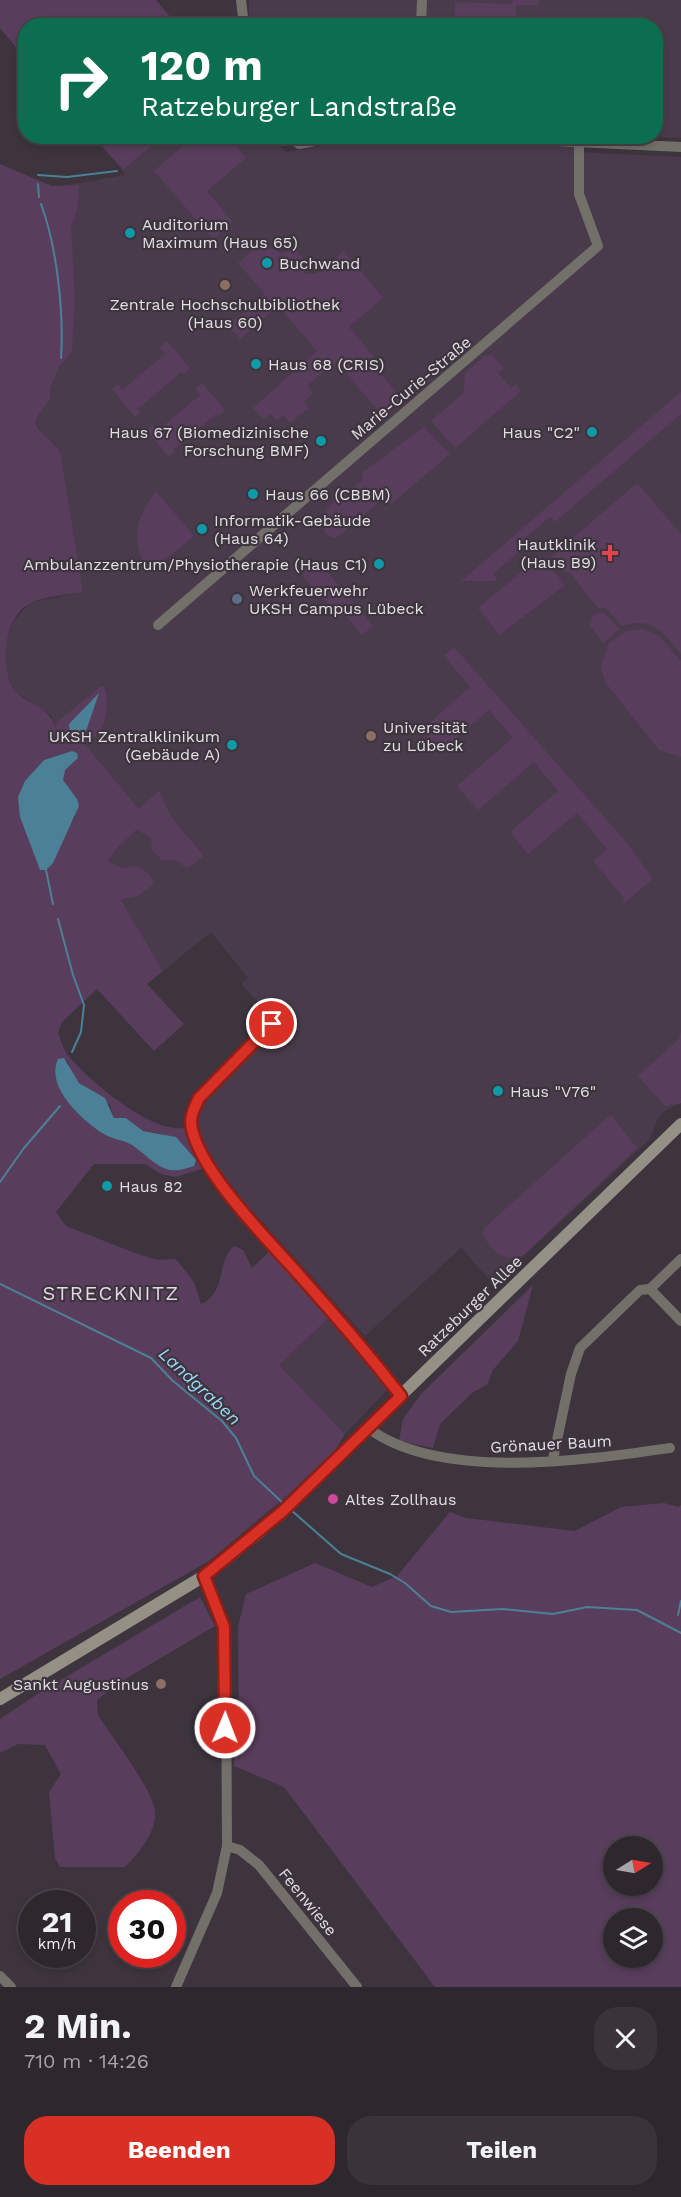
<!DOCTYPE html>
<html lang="de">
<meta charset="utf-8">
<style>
body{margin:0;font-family:"Work Sans",sans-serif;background:#3a333a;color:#f1f3f6;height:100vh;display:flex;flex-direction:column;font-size:22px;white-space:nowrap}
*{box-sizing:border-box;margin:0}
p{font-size:20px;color:#a7a5aa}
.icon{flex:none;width:33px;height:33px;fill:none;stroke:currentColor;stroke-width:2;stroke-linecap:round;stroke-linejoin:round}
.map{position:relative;height:1987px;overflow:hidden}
.details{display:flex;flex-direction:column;background:#2e272e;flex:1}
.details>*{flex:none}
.guide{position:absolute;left:18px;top:18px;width:645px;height:126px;border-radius:24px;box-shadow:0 3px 9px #0003,0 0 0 2px #49444a;background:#0b6e4f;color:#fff;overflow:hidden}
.needle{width:39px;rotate:79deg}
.tools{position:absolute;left:603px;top:1836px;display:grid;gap:12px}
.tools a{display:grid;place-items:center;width:60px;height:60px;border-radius:50%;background:#2e272e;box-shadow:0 3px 9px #0003,0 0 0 2px #49444a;font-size:30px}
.speed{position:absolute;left:18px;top:1890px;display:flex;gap:12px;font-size:30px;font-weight:700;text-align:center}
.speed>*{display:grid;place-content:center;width:78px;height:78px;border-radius:50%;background:#2e272e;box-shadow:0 3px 9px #0003,0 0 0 2px #49444a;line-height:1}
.speed small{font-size:15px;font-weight:400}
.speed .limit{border:9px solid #d22;background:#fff;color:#111}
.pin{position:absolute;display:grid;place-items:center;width:51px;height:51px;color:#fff;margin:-26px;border:3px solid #fff;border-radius:50%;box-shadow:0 2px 6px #0007}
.me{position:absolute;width:66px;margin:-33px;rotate:1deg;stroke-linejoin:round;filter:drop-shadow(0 0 4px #0008)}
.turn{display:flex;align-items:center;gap:21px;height:126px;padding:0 24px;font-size:27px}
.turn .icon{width:78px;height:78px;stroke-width:2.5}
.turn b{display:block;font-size:42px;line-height:51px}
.round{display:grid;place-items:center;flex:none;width:63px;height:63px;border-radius:24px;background:#3a333a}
.head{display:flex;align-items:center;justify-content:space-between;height:102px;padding:0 24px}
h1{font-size:36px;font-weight:700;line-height:45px}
.action{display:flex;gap:12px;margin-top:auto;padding:12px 24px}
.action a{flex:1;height:69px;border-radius:24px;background:#d93025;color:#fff;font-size:24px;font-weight:700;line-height:69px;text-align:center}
.action a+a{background:#3a333a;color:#f1f3f6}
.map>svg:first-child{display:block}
.built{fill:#493b4b}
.green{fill:#583e5c;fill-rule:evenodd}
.water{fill:#4c8096}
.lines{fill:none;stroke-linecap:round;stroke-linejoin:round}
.stream{stroke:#4c8096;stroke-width:2}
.street{stroke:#73706a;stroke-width:10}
.secondary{stroke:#949086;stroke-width:12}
.route-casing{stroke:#8d1f18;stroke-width:15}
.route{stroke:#d93025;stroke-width:10}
.culture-dot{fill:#0f9aa8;stroke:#3d343e;stroke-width:2}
.education-dot{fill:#8d6e63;stroke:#3d343e;stroke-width:2}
.health-dot{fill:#e0444e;stroke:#3d343e;stroke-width:2}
.service-dot{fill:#5c6f8a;stroke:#3d343e;stroke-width:2}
.hotel-dot{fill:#d1479c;stroke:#3d343e;stroke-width:2}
.labels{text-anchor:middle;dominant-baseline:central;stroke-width:4.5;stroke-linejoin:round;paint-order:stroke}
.poi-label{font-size:16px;fill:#e3dde4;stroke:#3d343e;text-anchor:start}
.street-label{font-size:16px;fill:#e3dde4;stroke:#3d343e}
.water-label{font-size:18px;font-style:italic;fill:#9adaf7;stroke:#3d343e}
.quarter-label{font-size:20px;letter-spacing:1.5px;fill:#e4d8e6;stroke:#3d343e}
</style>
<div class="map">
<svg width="681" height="1987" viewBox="0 0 681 1987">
<rect width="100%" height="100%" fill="#3d343e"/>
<path class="built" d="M249 0H681V138L644 137 656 136V26L249 25Z
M162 136 272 137 286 152 349 142H423L425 137 580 136 579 152 681 157V1103L666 1110 658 1118 650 1139 493 1284 461 1248 365 1336 240 1197 201 1147 192 1113 275 1020 241 984 248 978 211 932 163 971 123 904 121 900 129 899 122 868 108 861 117 848 135 830 151 838 187 869 204 856 170 815 159 790 139 809 84 743 56 729 51 715 14 691 7 681 2 654V648L13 622 30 603 83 592 56 445 42 435 37 424 39 411 50 400V389L59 367 63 186 124 175 123 170Z
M333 1314 392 1385 345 1434 279 1365Z"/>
<path class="green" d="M0 0H156L177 25 26 26 25 58 0 28Z
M513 0H539V5H516L517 25H455V2L512 4Z
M194 136 228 137 246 158 207 191 233 222 213 239 154 171Z
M94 137H162L123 170Z
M0 164 52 186 79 185 77 211 71 226 75 298 72 351 59 367 50 389V400C20 431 47 431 60 452L83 592C66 595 44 596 29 604 3 618 0 667 13 689 29 707 47 703 56 728L57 722 100 687H104C110 701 107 724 97 735 94 738 88 741 84 743L139 809 159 790 170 815 204 856 187 869 176 860H162L152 850 151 838 136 830 117 848 108 861 122 868 137 866C144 870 152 875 154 884L138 896 121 900 163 971 147 984 184 1024 154 1051 97 989 62 1022 58 1033C61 1040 63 1048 67 1054 88 1080 155 1138 189 1127L210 1166 176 1177 161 1174 145 1164H94L56 1212 66 1226 135 1253 157 1260 176 1259 194 1282 201 1304C227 1293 216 1261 234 1246L243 1250 252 1268 270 1251 333 1314 279 1365 345 1434 335 1450 289 1494 209 1561 0 1679ZM72 751 78 758 64 770 62 780 77 799 75 817 41 870 20 817 44 760ZM67 1060 73 1078 110 1105 114 1119 126 1118 143 1131 162 1134 167 1169 131 1144 103 1134 74 1109 61 1089Z
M260 244 282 253 296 249 304 260V274H316L344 251 383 298 349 327 380 364 376 368 401 398V401L383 416 336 362 308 385 313 394 304 401 309 408 290 423 283 415 277 421 271 414 263 419 253 408 317 351 278 306 240 339 227 326 265 294 238 263Z
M167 341 190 368 183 374 181 372 138 409 141 412 135 417 112 389 118 385 122 390 165 354 160 347Z
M492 355 504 368 498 373 511 388 516 384 521 391 455 448 431 421 464 393 465 373 484 356Z
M202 383 225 410 218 416 216 414 173 450 175 452 169 457 147 431 152 426 157 431 200 395 195 389Z
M681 392V414L555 522 550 517 523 540 527 545 493 574 498 581H461Z
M424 427 450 454 391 504 384 498 336 538 326 535 323 528V513L345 491 361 482 363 472Z
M637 483 681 534V654C663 632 653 616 622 626L606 608H598L570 573 562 571 551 557Z
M156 491 194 536 149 573C130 540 134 521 156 491Z
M541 556 565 585 499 635 478 608Z
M301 560 318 561 373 626 362 635 344 614 340 617 304 578Z
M603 612 620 629 603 643 590 625 593 615Z
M643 629 659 636 681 661V757L659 750 605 682 601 666 609 643 626 631Z
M454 647 627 843 653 879 624 903 622 901 624 898 593 861 607 849 577 813 528 854 510 832 558 791 534 762 478 810 457 786 513 738 489 710 440 752 421 730 470 687 444 656Z
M681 1031V1103L665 1106 638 1076 679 1039Z
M609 1116H612L637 1148 524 1255C502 1262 495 1253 483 1236L484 1228Z
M533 1285 518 1341 492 1371 488 1384 472 1393 440 1424 433 1448 399 1441 403 1419 421 1394Z
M664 1503 678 1507 681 1505V1987H435L284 1787 234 1766V1750H239L238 1627 246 1594 315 1563 372 1587 397 1576 450 1512 466 1518 575 1531 621 1507ZM614 1846H652V1886H614ZM614 1918H652V1958H614Z
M200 1597 215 1626 120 1682 97 1700 98 1715C112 1737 152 1788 155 1811 157 1832 138 1854 125 1867H60L55 1858 49 1792 61 1774 45 1745 18 1744 0 1753V1719L39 1693Z"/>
<path class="water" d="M99 693 85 734 76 738 70 735 69 724Z
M72 751 77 753 78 758 65 770 63 780 77 799 79 806 53 863 46 870H40L20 817 18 797 25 781 44 760Z
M64 1058 79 1083 105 1098 114 1118H126L143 1131 176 1137 196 1160 194 1166C185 1169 175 1172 166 1169 154 1165 143 1152 132 1145 123 1140 111 1139 102 1133 82 1120 45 1087 58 1059Z"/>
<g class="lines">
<path class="stream" d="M38 175 67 177 117 171
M38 184 39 197
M41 204C57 247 64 313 61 358
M46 870 53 904
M58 919 73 975 84 1005 81 1032 72 1052
M0 1182 24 1148 60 1106
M0 1284 151 1358 173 1381 222 1421 236 1438 254 1476 284 1504
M291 1510 341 1554 390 1574 405 1583 431 1606 451 1612 502 1609 553 1614 587 1607 637 1610 681 1633
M678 1615 681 1601"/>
<path class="street" d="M241 0 243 17
M421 26 422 0
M288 136 299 144 342 136
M453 136 681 147
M158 625 598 246 579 194V144
M272 1024 199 1098C194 1109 189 1117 192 1129 200 1172 270 1243 300 1276 335 1315 369 1355 401 1396
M650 1289 681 1321
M368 1428C440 1482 587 1460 670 1448
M553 1459 571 1374 580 1348 640 1290 650 1289 681 1259
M227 1846 240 1850 259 1865 357 1987
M0 1976 11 1987
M176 1987 217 1893 227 1846 226 1647 220 1613 204 1576"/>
<path class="secondary" d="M0 1699 204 1576 261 1531 681 1124"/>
</g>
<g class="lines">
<defs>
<path id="route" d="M225 1728 224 1627 204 1576 283 1511 401 1396C369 1355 335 1315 300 1276 270 1242 201 1173 192 1129 189 1117 194 1109 199 1098L272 1024"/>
</defs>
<use href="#route" class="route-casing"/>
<use href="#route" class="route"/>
</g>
<g class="culture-dot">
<circle cx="130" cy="233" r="6"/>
<circle cx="267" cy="263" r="6"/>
<circle cx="256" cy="364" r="6"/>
<circle cx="592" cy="432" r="6"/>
<circle cx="321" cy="441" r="6"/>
<circle cx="253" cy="494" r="6"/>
<circle cx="202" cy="529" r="6"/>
<circle cx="379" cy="564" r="6"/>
<circle cx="232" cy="745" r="6"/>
<circle cx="498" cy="1091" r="6"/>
<circle cx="107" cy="1186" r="6"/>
</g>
<g class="education-dot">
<circle cx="225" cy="285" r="6"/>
<circle cx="371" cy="736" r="6"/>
<circle cx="161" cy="1684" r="6"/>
</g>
<path class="health-dot" d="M607 544h6v6h6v6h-6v6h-6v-6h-6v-6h6z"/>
<circle class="service-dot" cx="237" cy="599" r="6"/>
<circle class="hotel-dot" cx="333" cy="1499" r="6"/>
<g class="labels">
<g class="poi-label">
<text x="142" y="224">Auditorium<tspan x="142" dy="18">Maximum (Haus 65)</tspan></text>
<text x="279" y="263">Buchwand</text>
<text x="225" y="304" text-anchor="middle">Zentrale Hochschulbibliothek<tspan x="225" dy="18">(Haus 60)</tspan></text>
<text x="268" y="364">Haus 68 (CRIS)</text>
<text x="309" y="432" text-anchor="end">Haus 67 (Biomedizinische<tspan x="309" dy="18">Forschung BMF)</tspan></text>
<text x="580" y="432" text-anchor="end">Haus "C2"</text>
<text x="265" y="494">Haus 66 (CBBM)</text>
<text x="214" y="520">Informatik-Gebäude<tspan x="214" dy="18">(Haus 64)</tspan></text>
<text x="596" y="544" text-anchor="end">Hautklinik<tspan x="596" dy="18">(Haus B9)</tspan></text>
<text x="367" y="564" text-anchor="end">Ambulanzzentrum/Physiotherapie (Haus C1)</text>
<text x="249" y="590">Werkfeuerwehr<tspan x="249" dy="18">UKSH Campus Lübeck</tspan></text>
<text x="383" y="727">Universität<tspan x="383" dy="18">zu Lübeck</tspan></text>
<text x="220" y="736" text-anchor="end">UKSH Zentralklinikum<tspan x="220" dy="18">(Gebäude A)</tspan></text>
<text x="510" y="1091">Haus "V76"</text>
<text x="119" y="1186">Haus 82</text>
<text x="345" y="1499">Altes Zollhaus</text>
<text x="149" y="1684" text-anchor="end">Sankt Augustinus</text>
</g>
<g class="street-label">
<text transform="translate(411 388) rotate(-40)">Marie-Curie-Straße</text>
<text transform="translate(470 1306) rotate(-44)">Ratzeburger Allee</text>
<text transform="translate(551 1444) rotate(-3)">Grönauer Baum</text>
<text transform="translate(308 1902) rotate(51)">Feenwiese</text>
</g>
<g class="water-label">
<text transform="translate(200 1386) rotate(43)">Landgraben</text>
</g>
<g class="quarter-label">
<text x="111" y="1293">STRECKNITZ</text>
</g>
</g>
</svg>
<div class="tools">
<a><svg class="needle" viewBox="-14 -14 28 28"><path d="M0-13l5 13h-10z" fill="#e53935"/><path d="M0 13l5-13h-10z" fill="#a7a5aa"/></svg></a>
<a><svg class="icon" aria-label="layers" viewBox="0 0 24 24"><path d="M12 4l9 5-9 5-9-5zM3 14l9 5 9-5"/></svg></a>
</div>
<div class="speed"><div>21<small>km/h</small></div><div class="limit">30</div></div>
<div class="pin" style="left:272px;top:1024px;background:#d93025"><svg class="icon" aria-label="arrive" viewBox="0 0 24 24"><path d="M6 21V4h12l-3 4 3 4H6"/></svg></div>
<svg class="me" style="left:225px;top:1728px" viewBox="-20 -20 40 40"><circle r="17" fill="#d93025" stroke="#fff" stroke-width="3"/><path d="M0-11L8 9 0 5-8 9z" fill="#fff"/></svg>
<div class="guide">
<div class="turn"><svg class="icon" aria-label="right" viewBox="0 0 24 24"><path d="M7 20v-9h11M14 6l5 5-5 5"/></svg><div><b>120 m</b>Ratzeburger Landstraße</div></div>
</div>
</div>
<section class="details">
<div class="head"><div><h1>2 Min.</h1><p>710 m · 14:26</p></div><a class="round"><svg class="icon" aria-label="close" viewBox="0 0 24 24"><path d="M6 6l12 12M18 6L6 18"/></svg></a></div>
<div class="action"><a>Beenden</a><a>Teilen</a></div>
</section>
